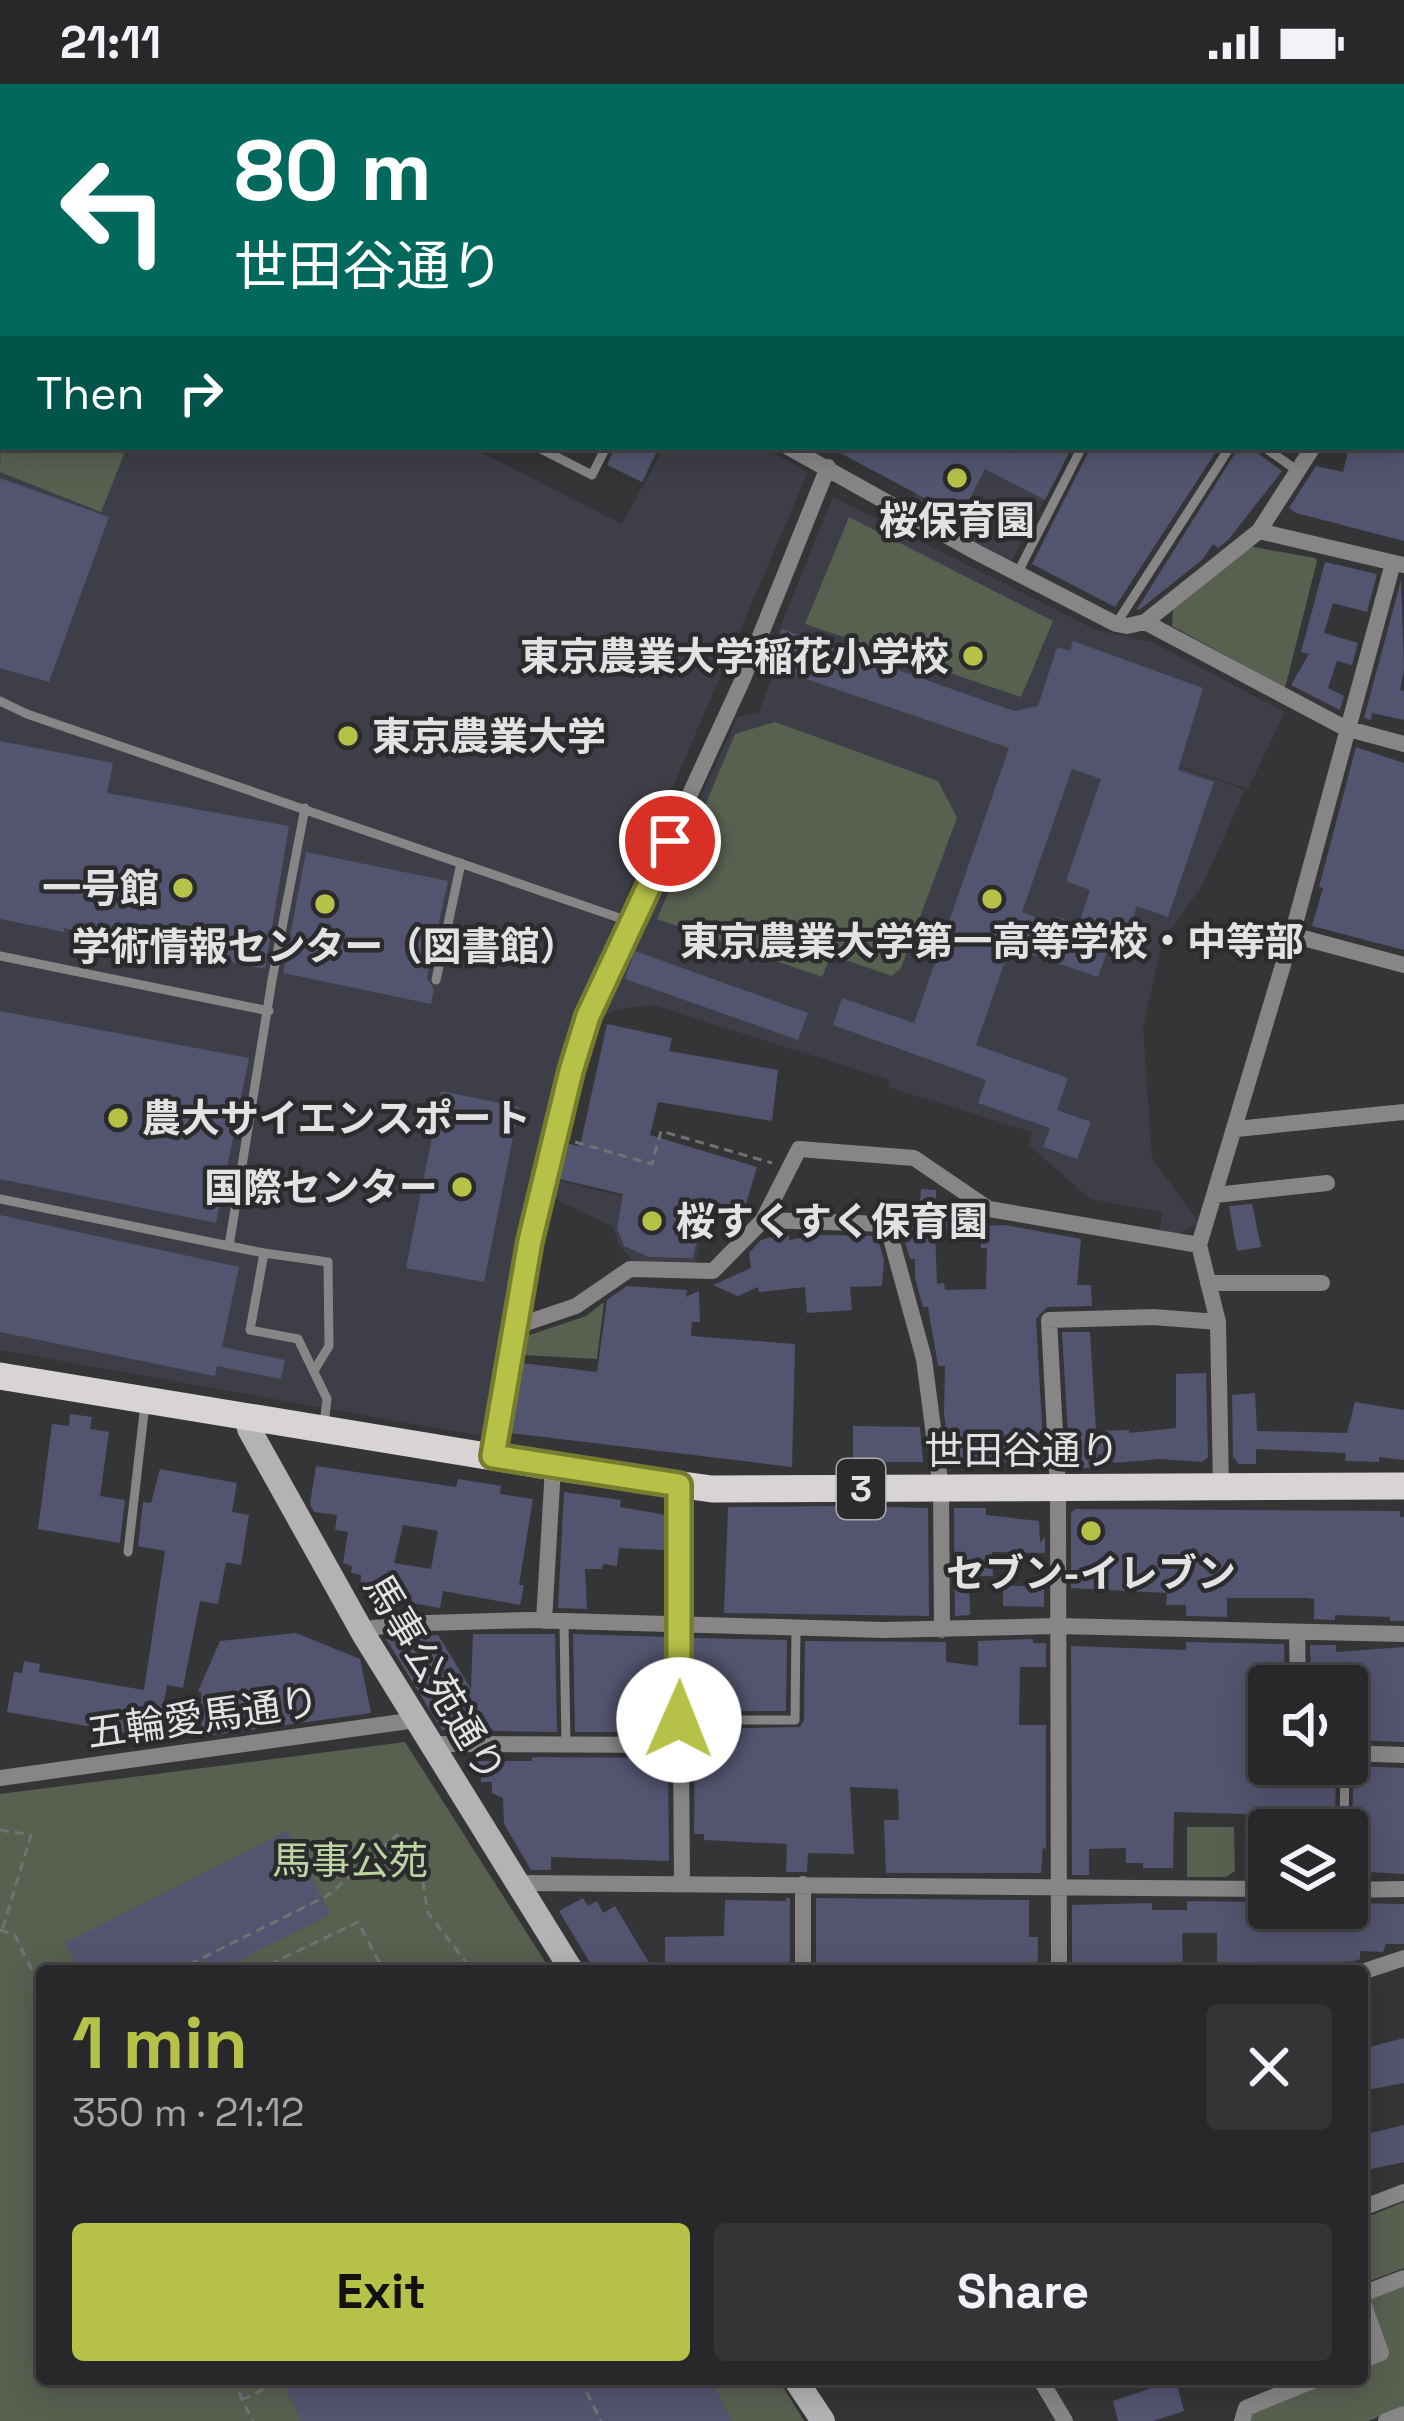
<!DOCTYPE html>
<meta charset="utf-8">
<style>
body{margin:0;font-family:"Space Grotesk","Noto Sans JP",sans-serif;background:#343436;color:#f1f3f6;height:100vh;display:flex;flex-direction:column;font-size:45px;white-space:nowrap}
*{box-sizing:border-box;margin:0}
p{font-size:39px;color:#a5a6a8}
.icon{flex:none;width:66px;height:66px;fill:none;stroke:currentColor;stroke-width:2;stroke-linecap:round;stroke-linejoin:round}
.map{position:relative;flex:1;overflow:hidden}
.panel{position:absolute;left:36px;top:1881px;width:1332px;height:420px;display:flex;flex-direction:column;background:#28282a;border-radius:12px;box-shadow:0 6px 30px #0003,0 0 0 3px #444447}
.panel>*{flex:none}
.hud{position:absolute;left:0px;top:0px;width:1404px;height:366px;box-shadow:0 6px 30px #0003,0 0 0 3px #444447;background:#00695c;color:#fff;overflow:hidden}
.tools{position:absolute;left:1248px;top:1581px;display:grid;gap:24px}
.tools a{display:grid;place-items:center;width:120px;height:120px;border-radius:12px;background:#28282a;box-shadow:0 6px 30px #0003,0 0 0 3px #444447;font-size:60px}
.pin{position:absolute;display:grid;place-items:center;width:102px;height:102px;color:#fff;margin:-51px;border:6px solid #fff;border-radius:50%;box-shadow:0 3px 12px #0007}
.me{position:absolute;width:132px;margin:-66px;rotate:1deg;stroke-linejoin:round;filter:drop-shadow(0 0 9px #0008)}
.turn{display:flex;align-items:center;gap:42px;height:252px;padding:0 36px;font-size:54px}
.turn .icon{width:156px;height:156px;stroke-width:2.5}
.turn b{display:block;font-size:84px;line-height:102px}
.then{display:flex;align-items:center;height:114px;padding:0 36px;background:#0003;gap:24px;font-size:45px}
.round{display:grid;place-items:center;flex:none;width:126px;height:126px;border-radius:12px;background:#343436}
.head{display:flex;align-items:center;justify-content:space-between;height:204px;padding:0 36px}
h1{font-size:72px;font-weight:700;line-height:90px;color:#b6c148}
.button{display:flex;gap:24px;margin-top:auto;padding:24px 36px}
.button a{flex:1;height:138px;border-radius:12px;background:#b6c148;color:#111;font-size:48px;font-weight:700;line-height:138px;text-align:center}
.button a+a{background:#343436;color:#f1f3f6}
.status{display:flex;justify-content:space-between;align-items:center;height:84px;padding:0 60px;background:#28282a;direction:ltr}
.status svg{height:33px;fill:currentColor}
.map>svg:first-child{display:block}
.built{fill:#3d3e47}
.green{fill:#586050}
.building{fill:#53546f;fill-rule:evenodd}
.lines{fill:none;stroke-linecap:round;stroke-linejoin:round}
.path{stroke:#727275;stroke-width:3;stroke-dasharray:9 6;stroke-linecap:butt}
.lane{stroke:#878585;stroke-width:9}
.street{stroke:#878585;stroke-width:16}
.secondary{stroke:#b4b2b2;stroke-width:24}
.primary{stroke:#d8d4d4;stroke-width:27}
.route-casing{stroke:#767d2f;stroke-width:30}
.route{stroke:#b6c148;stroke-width:21}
.poi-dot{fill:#b6c148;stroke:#2b2b2e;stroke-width:4.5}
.labels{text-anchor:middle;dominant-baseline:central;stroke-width:9;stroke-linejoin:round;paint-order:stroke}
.shield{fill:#2b2b2e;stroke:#ababad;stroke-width:3}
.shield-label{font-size:36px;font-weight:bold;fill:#e2e2e4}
.poi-label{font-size:39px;font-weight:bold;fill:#e2e2e4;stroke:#2b2b2e}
.street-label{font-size:39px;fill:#e2e2e4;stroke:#2b2b2e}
.park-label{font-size:39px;fill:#bcd4a1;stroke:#2b2b2e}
</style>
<div class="status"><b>21:11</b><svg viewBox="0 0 49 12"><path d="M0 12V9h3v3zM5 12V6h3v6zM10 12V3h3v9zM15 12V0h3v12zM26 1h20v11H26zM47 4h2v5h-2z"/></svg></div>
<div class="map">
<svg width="1404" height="2337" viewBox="0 0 1404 2337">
<rect width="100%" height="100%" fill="#353538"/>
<path class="built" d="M0 222 3 363H470L622 440 664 363H763L808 388 578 923 516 1172 481 1352 0 1266Z
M943 363H1012L1059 389 1010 479 908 424Z
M833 413 1096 546 1152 558 1285 628 1248 705 1095 654 1245 706 1203 800 1162 859 1143 943 1152 1074 1199 1139 1178 1150 1160 1145 1162 1128 1090 1115 1029 1061 1032 1048 888 1003 890 996 653 921 619 925 598 935 738 633 759 628 772 593 763 585Z
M550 1095 704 1132 695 1183 632 1177 618 1159 613 1143 547 1111Z"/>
<path class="green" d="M3 274V363H127L101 428 0 388Z
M849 433 1053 537 1021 613 805 540Z
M1248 462 1315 474 1317 477 1285 604 1172 542 1173 526Z
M775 638 938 697 957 734 901 884 892 892 831 871 822 893 657 835 735 650Z
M604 1218 597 1275 523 1271 527 1252 586 1232Z
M405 1658 551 1887H42V2295H778L804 2337H0V1710Z
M1187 1743H1234L1235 1787 1226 1793H1187Z
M1404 2118V2184L1362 2200V2135Z
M1404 2201V2323L1368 2337H1249L1252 2329 1333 2295H1362V2283L1387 2272 1369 2215Z"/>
<path class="building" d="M615 363H659L642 398 607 381Z
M829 363H1002L1016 370 1019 363 1071 365 1045 416 985 385 956 441 928 426 932 418Z
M1091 363H1219L1115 523 1032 480Z
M1239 363H1255L1259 370 1282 387 1229 455 1218 464 1213 460 1202 476 1139 526 1137 525Z
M1349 363H1404V457L1296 429 1289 424 1316 382 1343 388Z
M0 394 109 433 49 598 0 584Z
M1325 478 1377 490 1367 528 1333 519 1324 549 1358 559 1352 581 1337 577 1328 604 1344 612 1340 626 1291 601 1309 570 1301 568Z
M1401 496 1404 585 1400 606 1404 607V636L1372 629 1371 636 1364 634Z
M782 545 1014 627 1038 622 1057 563 1070 567 1073 557 1203 604 1178 686 1214 698 1168 833 1137 822 1130 842 1118 837 1098 893 1010 863 976 961 1068 994 1057 1026 1091 1038 1077 1075 1043 1063 1050 1044 978 1019 986 996 833 941 842 914 914 939 1009 664 768 582ZM1072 685 1101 695 1066 797 1090 806 1079 840 1055 832 1052 839 1022 828Z
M0 657 113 679 107 709 289 742 265 885 64 844V848L0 835Z
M1356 663 1404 679V866L1312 842 1323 804 1319 803Z
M306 768 448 797 427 894 434 905 431 920 283 889Z
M635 867 808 929 798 956 625 895Z
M0 927 249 974 216 1139 0 1095Z
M607 940 672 954 669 967 778 986 772 1037 658 1018 650 1051 757 1083 744 1127 705 1115 693 1174 649 1173 624 1162 617 1145 623 1110 559 1095 568 1060 580 1062Z
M441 1007 519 1023 484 1198 406 1184Z
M921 1105 936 1106V1124H952V1146H935L937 1200 944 1199 945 1206 986 1205 987 1164H981V1142L1005 1141 1081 1155 1077 1201H1091L1092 1222 1047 1223 1036 1235 1044 1377 950 1378 944 1329 945 1282H938L928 1223H923L915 1194V1175H910L899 1137 893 1129V1119L920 1118Z
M1252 1120 1261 1163 1237 1167 1229 1122Z
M0 1131 239 1183 222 1263 285 1276 281 1295 217 1282 215 1292 0 1248Z
M781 1151H789V1156L819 1151 877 1152 884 1176 882 1202 850 1203 852 1226 807 1229 805 1203 759 1208 758 1203 738 1212 713 1201 751 1184 749 1169 761 1156Z
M627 1202 687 1206 686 1213 699 1207 700 1238H692L691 1252 795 1260 792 1383 510 1349 522 1279 597 1288 607 1216Z
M1062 1248H1090L1096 1347 1129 1346V1349L1176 1344V1290L1206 1289 1208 1373 1202 1378 1160 1375 1115 1379 1098 1369 1099 1383 1070 1385Z
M1255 1309 1257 1347 1347 1349 1355 1318 1404 1326V1376L1379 1373V1378L1345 1377 1346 1369 1256 1365V1380H1239L1233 1373 1232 1311Z
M70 1330 92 1333 90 1345 109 1348 100 1412 125 1416 120 1459 38 1445 52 1340 69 1342Z
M853 1342 920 1343 923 1378H853Z
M316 1382 456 1403 458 1395 501 1402 500 1410 533 1415 519 1501H524L520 1521 443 1507 440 1524 360 1510 361 1491 351 1489 352 1482 343 1479 348 1448 335 1446 337 1431 314 1428 310 1420ZM403 1441 438 1447 431 1485 394 1479Z
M160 1385 237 1399 232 1428 249 1431 241 1481 226 1478 218 1520 200 1517 183 1604 167 1601 162 1628 154 1627 149 1653 7 1628 14 1588 22 1589 24 1577 40 1580 39 1588 144 1606 165 1467 138 1462 143 1418 151 1419Z
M564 1408 621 1416 620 1423 666 1431 665 1466 619 1464 617 1482 603 1480 602 1485H585L587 1525 558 1524Z
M843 1422 928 1424 929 1532 724 1529 728 1423Z
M954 1424H986V1431L1039 1437 1040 1458 1045 1453V1469L992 1468 993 1492H969L970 1531 955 1532Z
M1075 1425 1400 1427V1433H1404V1537H1390V1533L1335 1531V1536L1314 1535V1515L1307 1514H1227V1533L1186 1532V1521H1166L1167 1509 1071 1504V1429Z
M1003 1502H1044V1523L1003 1522Z
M296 1549 360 1575 371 1629 202 1653 201 1608 198 1607 220 1557Z
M473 1550H555L557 1648 442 1646 386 1555 438 1551 471 1605Z
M573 1550 667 1553 668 1612 655 1611 654 1648H575Z
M693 1554 787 1556 786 1627H695Z
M1033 1555V1559H1046V1583H1020L1019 1641H1046V1766L1043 1763 1041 1789H886L884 1736H899L898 1705 850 1703 854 1770 808 1769 807 1788H786L787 1760 704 1756V1750H694L695 1645 800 1643 804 1636 805 1557 946 1558V1578L978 1582V1557Z
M1186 1558 1284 1560 1285 1602H1269V1680H1336L1335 1746H1269L1266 1792H1248L1247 1730 1174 1728 1173 1784H1143V1779H1126V1764L1089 1765V1791H1072L1071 1562 1186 1566Z
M1310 1561H1336V1568L1404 1563V1658L1347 1656V1602H1311Z
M532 1673 664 1674 668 1679 669 1777 551 1773V1786H531L504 1740 503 1714 492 1709V1698H481V1693H477V1677H532Z
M1354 1682 1404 1684V1790L1350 1787Z
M287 1747 330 1830 219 1887H79L65 1859Z
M583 1814 588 1822 597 1817 603 1829 615 1822 654 1887H595L559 1827Z
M786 1814H790V1883L665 1887V1853L724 1852 725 1816 786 1817Z
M816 1814 1029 1816V1853H1038V1887L816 1884Z
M1187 1817 1266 1818V1824H1347V1819L1404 1820V1860H1386L1383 1868 1360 1867V1875L1355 1877 1304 1880V1887H1217V1849H1182L1183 1887H1072V1821L1152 1819V1826H1187Z
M1404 1954V1999L1362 2007V1965Z
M1404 2041V2078L1362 2087V2051Z
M304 2295H710L732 2337H302L285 2305Z
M1176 2296 1184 2327 1153 2337H1118L1113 2317Z"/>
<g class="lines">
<path class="path" d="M575 1058 652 1080 661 1047 772 1079
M0 1746 31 1751 2 1847
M0 1846 15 1851 42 1907
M176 1887 327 1812 397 1751 421 1787 428 1829 473 1887
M256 1887 358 1838 384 1887
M232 2295 253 2337
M580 2295 601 2337
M242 2316 284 2295"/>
<path class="lane" d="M854 0 860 3
M772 3 773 0
M1277 3V0
M537 363 592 391 606 363
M1264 363 1298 387
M1018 488 1082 363
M1116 540 1230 363
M0 617 27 630 631 838
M305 724 272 896 229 1162 264 1169 250 1246 298 1255 327 1315 324 1341
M0 872 269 927
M436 896 461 779
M0 1115 229 1162
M264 1169 328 1178 329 1262 315 1285
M128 1468 145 1320
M564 1540 566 1661
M679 1636H795L796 1543
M1344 1746 1345 1680"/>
<path class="street" d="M130 0 135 3
M539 0 547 3
M1374 0 1399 3
M239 3 240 0
M324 3 325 0
M925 3 927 0
M1401 222 1404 217
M788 363 976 468 1116 540 1127 542 1145 538 1345 644 1404 660
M1259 447 1403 481
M1145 538 1259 447 1313 363
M1292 851 1404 881
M1236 1045 1404 1028
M1215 1111 1327 1099
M763 1136 887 1140 924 1275 941 1405 942 1546
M1208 1199H1322
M514 1243 576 1222 630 1185 713 1187 763 1136 799 1065 914 1074 989 1125 1199 1161
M493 1372 530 1157 588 932 742 597 828 383
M679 1401 682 1799
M1221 1405 1218 1238 1199 1161 1292 851 1393 479
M544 1537 553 1383
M1297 1548 1298 1602
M364 1551 373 1544 395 1540 529 1536 883 1546 1057 1542 1404 1550
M430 1660 679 1661
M1347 1669 1404 1671
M0 1694 416 1636
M520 1799 1269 1805
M803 1800V1887
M1347 1806 1404 1805
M1059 1887 1058 1406 1049 1236 1153 1233 1218 1238
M1362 1888 1404 1874
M1362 2124 1404 2108
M1362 2210 1404 2194
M1362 2216 1381 2269 1362 2277
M1040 2295 1065 2337
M1242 2337 1246 2324 1317 2295
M1386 2337 1404 2330"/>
<path class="secondary" d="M250 1334 249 1345 364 1551 572 1887
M795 2295 823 2337"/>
<path class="primary" d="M0 1292 553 1383 712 1405 1404 1402"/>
</g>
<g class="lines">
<defs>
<path id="route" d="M670 757 588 932 571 987 530 1157 493 1372 679 1401V1636"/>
</defs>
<use href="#route" class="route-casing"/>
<use href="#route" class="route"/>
</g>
<g class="poi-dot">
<circle cx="957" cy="394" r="12"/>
<circle cx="973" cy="572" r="12"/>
<circle cx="348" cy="652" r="12"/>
<circle cx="183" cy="804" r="12"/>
<circle cx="992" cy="815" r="12"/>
<circle cx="325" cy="820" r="12"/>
<circle cx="118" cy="1034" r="12"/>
<circle cx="462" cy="1103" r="12"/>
<circle cx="652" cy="1137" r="12"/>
<circle cx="1091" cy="1447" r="12"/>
</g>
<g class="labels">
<rect class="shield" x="837" y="1375" width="48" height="60" rx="9"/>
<g class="shield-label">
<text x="861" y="1405">3</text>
</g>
<g class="poi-label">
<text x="957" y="436">桜保育園</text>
<text x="949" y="572" text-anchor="end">東京農業大学稲花小学校</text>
<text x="372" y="652" text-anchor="start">東京農業大学</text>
<text x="159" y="804" text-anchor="end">一号館</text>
<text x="992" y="857">東京農業大学第一高等学校・中等部</text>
<text x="325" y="862">学術情報センター（図書館）</text>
<text x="142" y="1034" text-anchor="start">農大サイエンスポート</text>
<text x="438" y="1103" text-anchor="end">国際センター</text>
<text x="676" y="1137" text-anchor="start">桜すくすく保育園</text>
<text x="1091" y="1489">セブン-イレブン</text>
</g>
<g class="street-label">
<text x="1022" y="1366">世田谷通り</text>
<text transform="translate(435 1594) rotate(59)">馬事公苑通り</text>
<text transform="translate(203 1633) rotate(-8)">五輪愛馬通り</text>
</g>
<g class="park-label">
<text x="350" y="1776">馬事公苑</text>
</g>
</g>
</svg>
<div class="tools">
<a><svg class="icon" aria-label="sound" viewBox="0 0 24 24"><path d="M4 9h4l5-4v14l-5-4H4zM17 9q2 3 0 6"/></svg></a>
<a><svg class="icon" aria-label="layers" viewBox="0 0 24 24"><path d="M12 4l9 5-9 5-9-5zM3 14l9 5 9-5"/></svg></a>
</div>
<div class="pin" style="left:670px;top:757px;background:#d93025"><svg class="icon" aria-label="arrive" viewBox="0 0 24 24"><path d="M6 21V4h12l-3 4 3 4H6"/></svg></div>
<svg class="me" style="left:679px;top:1636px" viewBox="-20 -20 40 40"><circle r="19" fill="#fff"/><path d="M0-13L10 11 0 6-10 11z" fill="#b6c148"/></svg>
<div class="hud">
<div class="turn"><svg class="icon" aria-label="left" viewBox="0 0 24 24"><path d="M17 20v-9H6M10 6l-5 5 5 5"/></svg><div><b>80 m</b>世田谷通り</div></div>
<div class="then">Then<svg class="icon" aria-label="right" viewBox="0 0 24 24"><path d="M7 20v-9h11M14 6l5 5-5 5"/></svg></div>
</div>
<section class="panel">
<div class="head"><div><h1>1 min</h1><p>350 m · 21:12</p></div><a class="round"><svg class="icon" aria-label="close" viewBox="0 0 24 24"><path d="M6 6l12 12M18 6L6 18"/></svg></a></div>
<div class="button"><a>Exit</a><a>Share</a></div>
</section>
</div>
